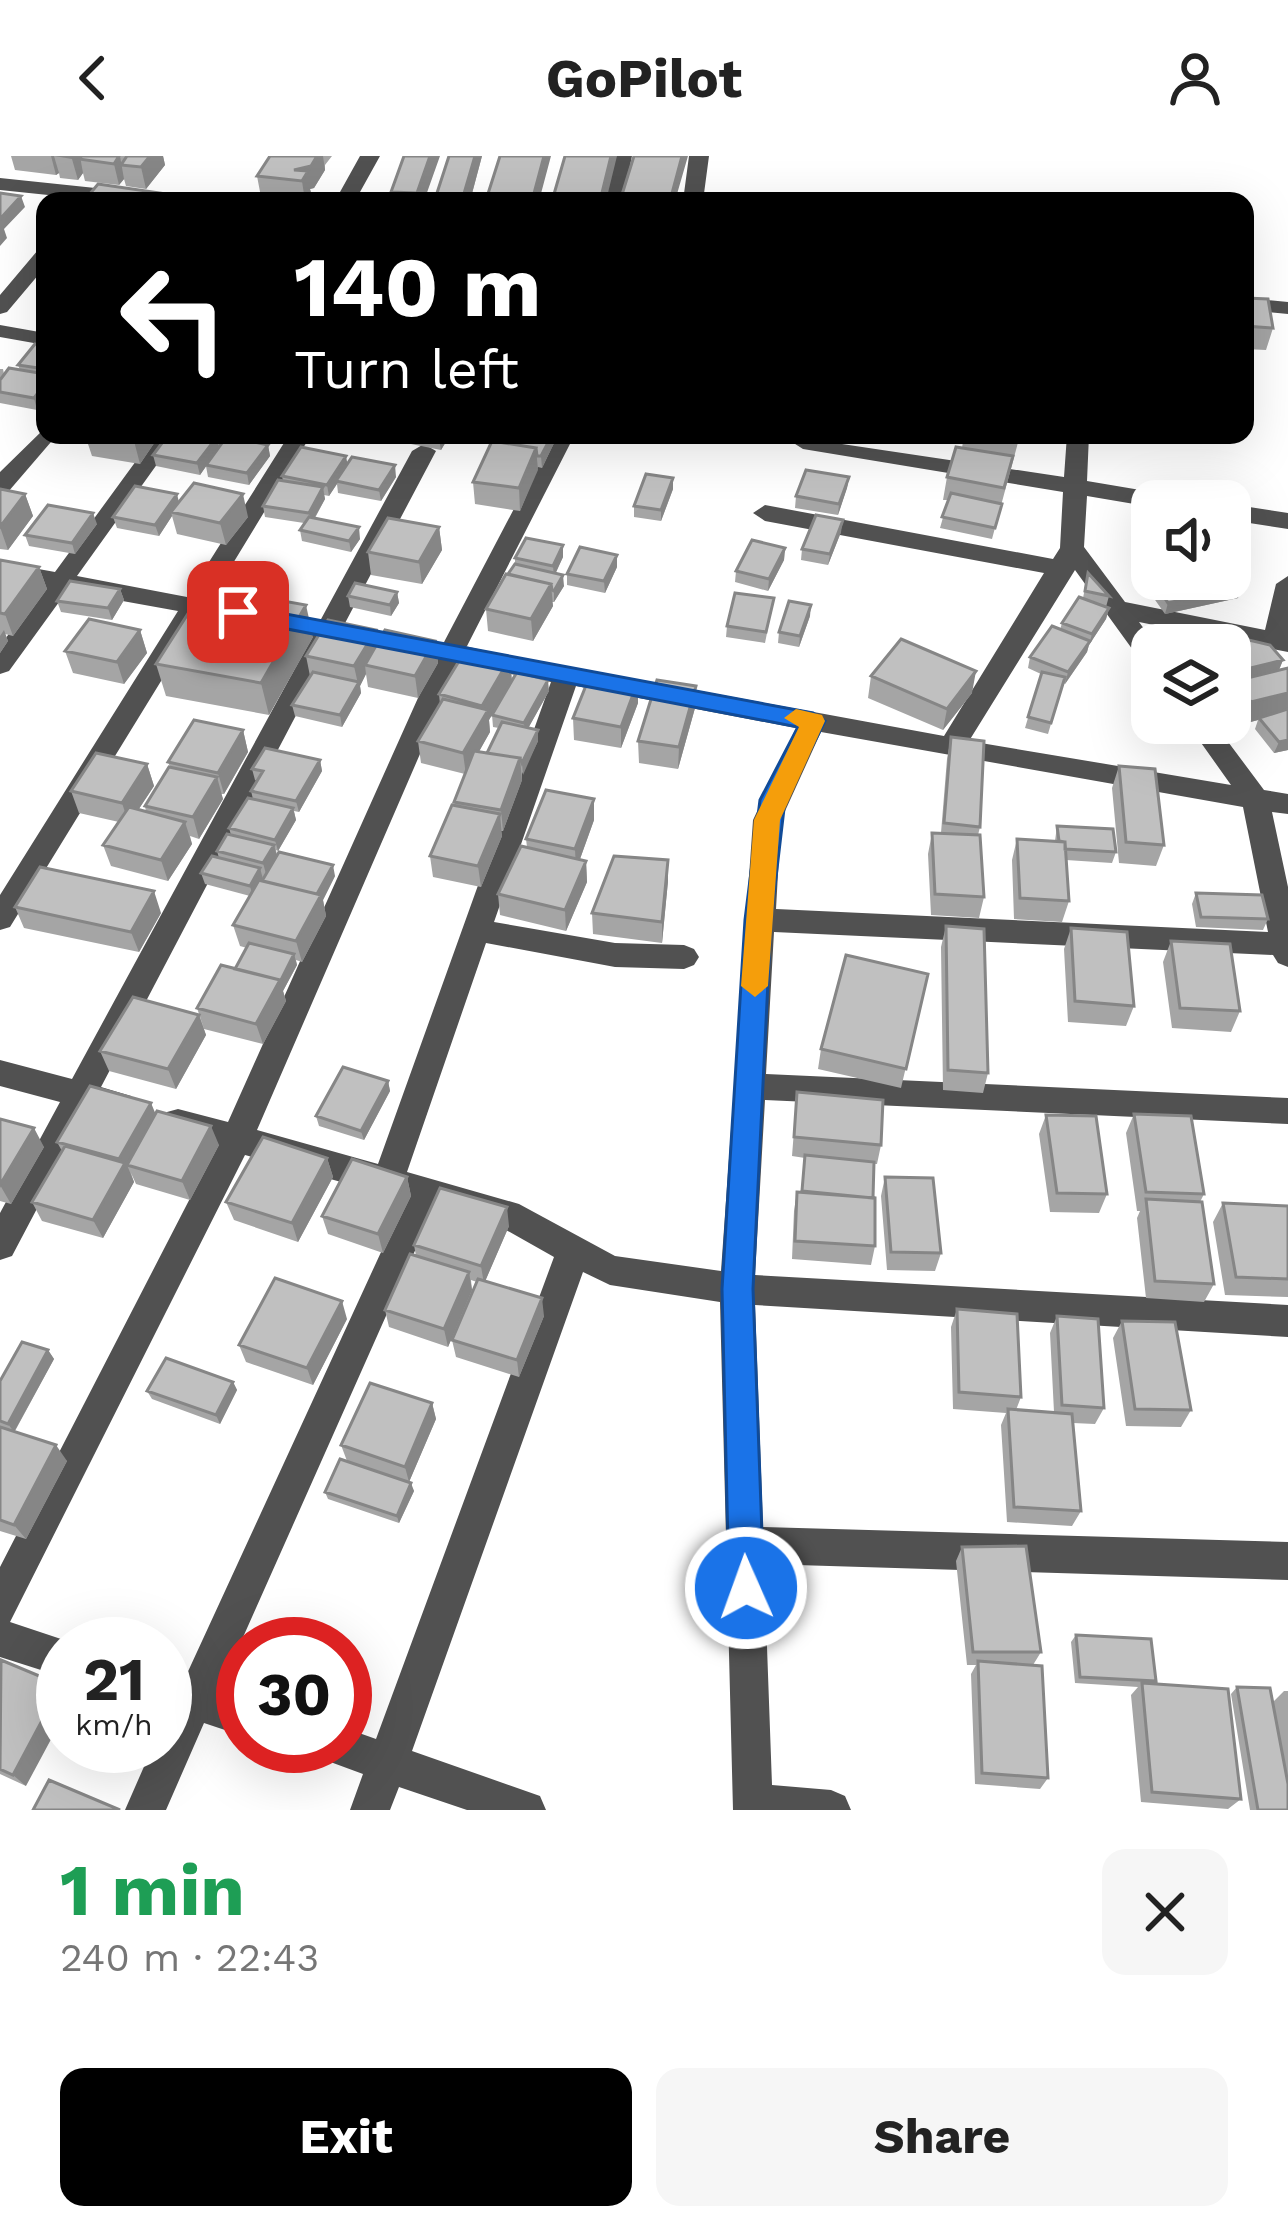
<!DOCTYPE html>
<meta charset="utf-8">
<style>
body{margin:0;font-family:"Work Sans",sans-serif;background:#f6f6f6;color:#222;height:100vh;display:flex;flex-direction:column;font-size:45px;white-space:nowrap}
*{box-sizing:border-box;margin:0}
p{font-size:39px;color:#767676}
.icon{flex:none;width:66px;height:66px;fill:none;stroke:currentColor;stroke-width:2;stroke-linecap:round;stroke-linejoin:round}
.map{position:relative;height:1654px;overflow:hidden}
.details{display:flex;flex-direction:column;background:#fff;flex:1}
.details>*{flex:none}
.hud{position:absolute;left:36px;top:36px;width:1218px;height:252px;border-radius:24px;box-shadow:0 12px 48px #0002;background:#000;color:#fff;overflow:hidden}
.tools{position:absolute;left:1131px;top:324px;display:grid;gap:24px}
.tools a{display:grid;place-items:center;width:120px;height:120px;border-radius:24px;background:#fff;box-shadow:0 12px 48px #0002;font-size:60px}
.speed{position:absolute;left:36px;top:1461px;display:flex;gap:24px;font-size:60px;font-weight:700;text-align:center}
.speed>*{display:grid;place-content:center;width:156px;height:156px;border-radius:50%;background:#fff;box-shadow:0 12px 48px #0002;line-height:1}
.speed small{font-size:30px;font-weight:400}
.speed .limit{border:18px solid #d22;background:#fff;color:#111}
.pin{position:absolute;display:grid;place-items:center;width:102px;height:102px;color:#fff;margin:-51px;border-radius:24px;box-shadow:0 6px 18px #0006}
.me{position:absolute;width:132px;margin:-66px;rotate:358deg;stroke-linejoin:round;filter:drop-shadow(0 0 9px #0008)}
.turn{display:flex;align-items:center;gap:42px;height:252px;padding:0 60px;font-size:54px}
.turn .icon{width:156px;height:156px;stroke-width:2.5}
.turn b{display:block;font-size:84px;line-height:102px}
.round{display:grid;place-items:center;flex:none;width:126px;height:126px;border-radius:24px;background:#f6f6f6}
.overview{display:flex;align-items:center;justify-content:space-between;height:204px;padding:0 60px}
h1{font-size:72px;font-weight:700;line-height:90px;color:#1e9e55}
.cta{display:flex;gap:24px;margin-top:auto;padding:24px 60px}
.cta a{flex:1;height:138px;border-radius:24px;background:#000;color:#fff;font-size:48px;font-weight:700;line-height:138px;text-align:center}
.cta a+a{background:#f6f6f6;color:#222}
header{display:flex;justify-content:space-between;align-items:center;height:156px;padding:0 60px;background:#fff;font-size:54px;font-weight:700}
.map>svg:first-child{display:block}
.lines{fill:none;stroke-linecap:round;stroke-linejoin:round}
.minor{fill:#515151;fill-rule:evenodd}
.wall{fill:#a5a5a5;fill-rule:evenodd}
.shaded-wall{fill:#868686}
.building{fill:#c0c0c0;stroke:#868686;stroke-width:3}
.route{fill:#1a73e8;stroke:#114b97;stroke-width:3}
.slow{fill:#f59e0b}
</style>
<header><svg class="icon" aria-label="back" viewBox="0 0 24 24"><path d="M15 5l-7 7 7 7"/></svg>GoPilot<svg class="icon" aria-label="person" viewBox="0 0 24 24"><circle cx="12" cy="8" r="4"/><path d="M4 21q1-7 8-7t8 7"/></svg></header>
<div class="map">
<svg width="1288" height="1654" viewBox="0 0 1288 1654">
<rect width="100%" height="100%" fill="#fff"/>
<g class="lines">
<path class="minor" d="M360 0H380L355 45H335Z
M612 0H632L623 45H603Z
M689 0H709L703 45H683Z
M0 22 162 39 172 45H106L0 34Z
M45 92V111L7 156 0 158V139L38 94Z
M1245 142 1288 146V158L1245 154Z
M0 169 45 177V189L0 181Z
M45 272V279H57L8 336 0 338V316Z
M155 279H178L77 420 187 441 289 279H311L210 445 320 465 412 295 424 288 436 295 344 469 443 488 549 286 547 279H569L571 286 466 492 944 580 1044 417 765 365 753 357 765 349 1053 403 1060 392 1063 336 803 293 792 286 795 281 1064 321 1067 279H1089L1087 325 1164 338 1176 345H1152V351L1087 340 1084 391 1125 446 1265 474 1276 428 1288 420V496L1139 466 1156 489H1152V511L1143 508 1075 414 969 585 1231 629 1187 567H1214L1264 634 1288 638V658L1272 656 1288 731V811L1278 807 1273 799 774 776 766 918 1288 942V968L765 944 755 1119 1288 1149V1181L755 1149 763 1371 1288 1386V1424L764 1408 772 1629 831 1634 845 1640 851 1654H733L720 1146 610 1129 583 1116 412 1595 540 1640 546 1654H467L399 1631 390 1654H350L363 1618 325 1604 319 1590H345V1572L376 1583 554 1101 499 1070 434 1052 220 1533 243 1540V1580L204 1567 166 1654H125L153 1590H165L169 1556 165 1555V1515L185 1522 405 1044 245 999 10 1466 76 1488H63V1521L0 1501V1411L217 990 167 976 162 966 167 956 178 953 228 966 435 504 335 485 101 931 131 940 136 949 131 958 120 962 89 954 12 1100 0 1104V1057L60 946 0 930V904L72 923 312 481 201 460 10 771 0 774V739L178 455 67 435 9 515 0 518V490L44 430 0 422V406L55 416ZM459 508 551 526 378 1008 257 974ZM576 530 796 572 753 664 721 1115 615 1100 519 1048 407 1016 486 787 615 811 684 813 694 809 699 801 694 793 684 789 615 787 494 766ZM821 576 1243 651 1268 776 776 753 781 664Z
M1230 348 1288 357V373L1230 364Z"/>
</g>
<path class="wall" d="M11 0H163L165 9 146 33 126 30 124 23 119 29 85 25 83 17 78 24 60 22 59 17 56 19 15 14Z
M270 0H332L325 9V14L314 32 310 33 311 37 306 45 261 41 257 20Z
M404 0 424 45H393L391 36Z
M449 0H482L470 45H437L436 40Z
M1245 142 1273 172 1266 194 1245 193Z
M45 190V244L37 254 0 247V213H3L4 218 20 214 18 209Z
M85 279H159V280L140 308 92 300Z
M168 279H231L230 281 268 289 270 300 249 329 208 321 206 310 200 319 156 310 153 299Z
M410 279H450L441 294 411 288Z
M964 279H1020L992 383 940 372 948 344H943L947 321 962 292Z
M556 283 542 312 538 311 520 355 475 348 473 326 499 286Z
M347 308 396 321 381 345 338 337 337 328 329 340 324 339 325 343 315 362 360 383 351 396 302 385 300 374 304 367 265 361 263 350 283 325 282 320Z
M849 321 847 332 838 359 795 352 796 340Z
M673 322V333L661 365 634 361V350Z
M0 333 25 338 33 360 8 394 0 393Z
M179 346 248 361 226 389 177 378 172 360 159 380 117 372 113 361Z
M97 368 75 398 29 390 25 379Z
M439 371 442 394 422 428 371 419 368 396Z
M841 376 828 409 801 404 802 393Z
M785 392 784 404 768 435 735 426 736 415Z
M617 399V411L605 437 567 429V418Z
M563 401 555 417 564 430 554 446H552L553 450 533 485 488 475 486 453 515 408V402Z
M0 404 39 411 47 433 13 480 5 478 8 485 0 497Z
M1088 417 1109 440 1106 451 1109 452 1106 463 1089 489 1087 496 1065 528 1063 527 1048 578 1025 572 1041 518 1028 512 1030 501 1060 474 1062 467 1083 442Z
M1156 429 1238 442 1165 458 1153 441Z
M120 433 124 444 112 464 61 456 57 445Z
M397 436 399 447 391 460 350 451 348 440Z
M774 442 765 487 726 481 727 470Z
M810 460 799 491 778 487 779 476Z
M1198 472 1283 504 1279 514 1288 594 1274 597 1255 573 1258 564 1243 568 1230 552V489H1193Z
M140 474 147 497 124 528 73 517 65 495Z
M313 481 269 559 166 540 156 508Z
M435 485 438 507 418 542 368 531 366 518 360 530 361 537 342 571 295 560 292 549 310 520 306 500 378 486Z
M871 520 972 537 943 574 868 542Z
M512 524 549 535 528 572 538 574V585L522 618V624L503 675H501L502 680 481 731 433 721 430 700 455 650 454 646 465 618 421 607 418 585 440 548 439 538ZM509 530 492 559 493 571 499 572 487 597 479 595 490 576 489 564Z
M638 525V547L621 592 574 584 573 562Z
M696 530 695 552 678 613 639 607 638 585Z
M243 574 248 596 224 638H221L223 643 199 683 190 680 192 688 168 725 111 710 103 689 119 666 79 657 71 635 147 608 154 630 138 654 146 656 145 650 170 611 168 606Z
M951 581 980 671 978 679 984 741 979 762 931 759 928 698 932 677H941L947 603Z
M320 604 322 615 299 656 294 655 296 664 278 695 276 694 277 699 335 720 323 744 326 760 302 806 296 804 297 809 283 835 286 845 263 888 204 873 197 852 235 813 247 792 240 790 233 769 250 740 205 728 201 717 219 702 217 695 231 679 229 672 253 643 251 635 257 625 255 624 252 613Z
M1119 610 1164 689 1156 710 1119 707 1112 632Z
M594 643V664L580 703 586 705 587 726 566 775 500 759 498 738 527 691 526 683Z
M1057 670 1116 696 1112 707 1066 704 1069 745 1062 766 1014 763 1012 704 1017 683 1055 685Z
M668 725 662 787 593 778 592 757Z
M1196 737 1268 763 1263 774 1196 771 1192 748Z
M15 751 161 757 139 796 24 772Z
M946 770 988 917 983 937 943 934 941 791Z
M1071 772 1134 850 1126 870 1068 866 1064 793Z
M1171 785 1240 855 1231 876 1172 872 1163 806Z
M928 818 901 932 818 913 821 893Z
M199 859 206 879 176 933 109 915 100 895Z
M388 925 390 935 364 984 319 970 316 960Z
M797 936 881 989 877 1008H874L873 1042 875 1090 871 1109 792 1103 794 1055 797 1036H801L805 1002 792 1000Z
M156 958 219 989 190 1044 136 1028 131 1017 134 1026 103 1082 42 1065 32 1046 62 995 57 986Z
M1134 958 1204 1038 1200 1046 1214 1128 1204 1146 1146 1142 1137 1062 1140 1055H1137L1126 977Z
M1046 959 1107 1038 1099 1057 1050 1056 1039 978Z
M0 963 44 991 11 1048 0 1045Z
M327 1002 333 1021 298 1086 234 1064 226 1046Z
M407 1021 411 1040 383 1097 328 1078 322 1060Z
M885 1021 941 1097 935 1115 887 1114 881 1040Z
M1223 1047 1288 1050V1141L1225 1139 1213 1066Z
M509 1070 485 1125 544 1160 519 1221 456 1201 452 1184 477 1126 471 1124 472 1134 448 1191 389 1171 385 1154 416 1100 414 1089Z
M957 1153 1021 1241 1016 1254 1054 1256 1050 1177 1057 1160 1104 1252 1095 1268 1073 1267 1081 1355 1072 1370 1007 1366 1001 1269 1006 1257 953 1253 951 1171Z
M347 1163 313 1229 246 1206 239 1189Z
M1122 1165 1191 1254 1181 1271 1126 1270 1113 1182Z
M48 1194 54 1203 15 1275 67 1305 26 1383 0 1375V1225Z
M233 1226 237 1234 220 1268 152 1243 147 1235Z
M432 1247 436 1263 409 1326 414 1335 399 1367 328 1343 325 1336 347 1305 341 1289Z
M962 1391 1041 1496 1033 1509 1048 1622 1040 1633 975 1628 971 1518 976 1509H967L956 1405Z
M1076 1479 1156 1525 1154 1528 1241 1643 1228 1653 1141 1646 1131 1539 1138 1531 1075 1527 1071 1486Z
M0 1506 26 1630 0 1618Z
M1237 1531 1273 1546 1284 1535H1288V1654H1250L1231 1538Z"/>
<path class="shaded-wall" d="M51 0H80L83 17 78 24 72 3 54 0 59 17 56 19Z
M120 0 124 23 119 29 114 8Z
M150 0H163L165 9 146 33 141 11Z
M317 0H323L325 14 314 32 310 33 311 37 305 45 302 25 294 14Z
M430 0H440L424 45H418L417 37Z
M475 0H482L470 45H463Z
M544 0H551L539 45H532Z
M611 0H617L606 45H600Z
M682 0H688L675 45H670Z
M21 40 25 51 4 73 7 82 0 90V63Z
M45 228V244L37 254 34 242Z
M138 279 159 280 140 308 134 285Z
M442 279H450L441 294 439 283Z
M552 279H556V283L542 312 541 300Z
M217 281 219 292 200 319 197 307Z
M268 289 270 300 249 329 247 317Z
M536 292 538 314 520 355 519 332Z
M346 300 348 311 329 340 327 329Z
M395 309 396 321 381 345 379 334Z
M849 321 847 332 838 359 839 348Z
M673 322V333L661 365V354Z
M323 331 325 343 311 368 309 357Z
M25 338 33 360 8 394 0 371Z
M177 338 180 350 171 356 172 360 159 380 155 369Z
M243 338 248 361 226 389 220 367Z
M93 357 97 368 75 398 72 387Z
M843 364 841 376 828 409 830 398Z
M359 371 360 383 351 396 349 385Z
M439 371 442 394 422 428 419 406Z
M563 389V401L554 421 553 410Z
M785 392 784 404 768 435 769 423Z
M617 399V411L605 437 604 425Z
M39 411 47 433 13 480 5 458Z
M563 419 564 430 554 446V435Z
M551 428 553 450 533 485 531 463Z
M1242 430 1238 442 1165 458 1168 447Z
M120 433 124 444 112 464 108 452Z
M397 436 399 447 391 460 390 449Z
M306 449 313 481 269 559 261 527Z
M811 449 810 460 799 491 800 480Z
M1109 452 1106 463 1089 489 1092 478Z
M4 474 8 485 0 497V480Z
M140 474 147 497 124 528 117 506Z
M376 474 379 496 365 509 366 518 360 530 361 537 342 571 340 559 358 528 354 510Z
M435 485 438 507 418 542 415 520Z
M1090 485 1087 496 1065 528 1068 516Z
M510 502 512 524 489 564 490 576 466 619 463 597 483 562 482 550Z
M1283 504 1274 526 1235 525 1230 537V517Z
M976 515 972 537 943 574 947 553Z
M548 524 549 535 525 578 524 567Z
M638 525V547L621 592V571Z
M696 530 695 552 678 613 679 591Z
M1288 537V556L1259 562 1258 564 1243 568 1251 546Z
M243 574 248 596 224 638 218 617Z
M538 574V585L523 619 522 607Z
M1288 584V594L1274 597 1279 586Z
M520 602 522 624 503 675 501 654Z
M320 604 322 615 299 656 296 645Z
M147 608 154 630 129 668 122 647Z
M217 621 223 643 199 683 193 661Z
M594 643V664L576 714 575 693Z
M293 652 296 664 278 695 275 684Z
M500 658 502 680 481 731 478 710Z
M185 666 192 688 168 725 161 704Z
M274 689 277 700 266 718 263 707Z
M668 704V725L662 787V766Z
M586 705 587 726 566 775 565 754Z
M333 709 335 720 323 744 326 760 302 806 296 785 315 743Z
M260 712 263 723 253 741 250 730Z
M154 735 161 757 139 796 131 776Z
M294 798 297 809 283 835 286 845 263 888 256 868Z
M199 859 206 879 176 933 168 913Z
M388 925 390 935 364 984 361 975Z
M151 947 159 966 127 1009 134 1026 103 1082 93 1064 123 1011 119 1003Z
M211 970 219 989 190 1044 182 1025Z
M34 972 44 991 11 1048 0 1029Z
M327 1002 333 1021 298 1086 292 1067Z
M407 1021 411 1040 383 1097 378 1078Z
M507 1051 509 1070 484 1128 481 1110Z
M469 1116 472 1134 448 1191 444 1173Z
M542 1142 544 1160 519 1221 517 1204Z
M342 1145 347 1163 313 1229 307 1212Z
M48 1194 54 1203 14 1276 8 1268Z
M233 1226 237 1234 220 1268 216 1259Z
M432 1247 436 1263 409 1326 405 1311Z
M56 1289 67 1305 26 1383 14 1369Z
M411 1327 414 1335 399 1367 397 1360Z
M61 1529 63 1561 26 1630 13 1619Z"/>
<path class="building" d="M82 0H119L114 8 79 3Z
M127 0H150L141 11 121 9Z
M270 0H317L311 10 294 14 308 15 302 25 257 20Z
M404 0H430L417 37 391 36Z
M449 0H475L463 41 436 40Z
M500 0H544L532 45 486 44Z
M565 0H611L600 45H552Z
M634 0H682L670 45H620Z
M98 28 160 37 153 45H84Z
M0 37 21 40 0 63Z
M1245 142 1268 143 1273 172 1245 170Z
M35 188 45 190V213L18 209Z
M9 212 45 218V228L34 242 0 236V224Z
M94 279H138L134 285Z
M168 279H207L217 281 197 307 153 299Z
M503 279H552L541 300H537L536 292 499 286Z
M974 279H1019L1018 286Z
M227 280 268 289 247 317 206 309Z
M492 285 536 292 519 332 473 326Z
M301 291 346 300 327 329 282 320Z
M956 291 1013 300 1004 332 947 321Z
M352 301 395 309 379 334 336 325Z
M806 314 849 321 839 348 796 340Z
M646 318 673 322 661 354 634 350Z
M278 324 323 331 309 357 263 350Z
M194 327 243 338 220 367 171 356Z
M135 330 177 338 155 369 113 361Z
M0 333 25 338 0 371Z
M951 337 1002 348 995 372 942 361Z
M48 349 93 357 72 387 25 379Z
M816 359 843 364 830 398 802 393Z
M309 361 359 371 349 385 300 374Z
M388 362 439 371 419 406 368 396Z
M526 382 563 389 553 410 515 402Z
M752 384 785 392 769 423 736 415Z
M580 391 617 399 604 425 567 418Z
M0 404 39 411 5 458 0 457Z
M515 408 563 419 554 435 552 434 551 428 508 418Z
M1230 415 1242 430 1168 447 1156 429 1185 423H1230Z
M1088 417 1109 440 1085 435Z
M506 418 551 428 531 463 486 453Z
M70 425 120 433 108 452 57 445Z
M355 427 397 436 390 449 348 440Z
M205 431 306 449 261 527 156 508Z
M735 437 774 442 766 476 727 470Z
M1079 441 1109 452 1092 478 1062 467Z
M789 445 811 449 800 480 779 476Z
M89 463 140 474 117 506 65 495Z
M328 464 376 474 354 510 306 500Z
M1052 470 1090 485 1068 516 1030 501Z
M1198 472 1270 489 1283 504 1230 517V489H1207Z
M385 474 435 485 415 520 365 509Z
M901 483 976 515 947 553 871 520Z
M467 492 510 502 482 550 439 538Z
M1288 512V537L1251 546 1235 525Z
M313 516 359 526 340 559 292 549Z
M517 516 548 524 524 567 492 559Z
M1042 516 1065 521 1051 567 1028 561Z
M591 517 638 525 621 571 573 562Z
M657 524 696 530 679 591 638 585Z
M443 543 488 554 463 597 418 585Z
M1288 553V584L1279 586 1259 562Z
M194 564 243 574 218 617 168 606Z
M502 566 538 574 522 607 520 602 487 597Z
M951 581 984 585 980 671 944 667Z
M265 592 320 604 296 645 251 635 263 615 252 613Z
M474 595 520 602 501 654 454 646Z
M96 597 147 608 122 647 71 635Z
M1119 610 1155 613 1164 689 1126 686Z
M169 611 217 621 193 661 145 650Z
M546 634 594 643 575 693 526 683Z
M248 642 293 652 275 684 229 672Z
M452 649 500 658 478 710 430 700Z
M129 651 185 666 161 704 103 689Z
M1057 670 1113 673 1116 696 1065 693V686L1059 685Z
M932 677 980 679 984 741 935 738Z
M227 678 274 689 263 707 217 695Z
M1017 683 1065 686 1069 745 1020 742Z
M521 690 586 705 565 754 498 738Z
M279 696 333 709 317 738 262 725Z
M212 700 260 712 250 730 201 717Z
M614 700 668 704 662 766 592 757Z
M40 711 154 735 131 776 15 751Z
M259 724 321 739 296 785 233 769Z
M1196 737 1262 739 1268 763 1201 761Z
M946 770 984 773 988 917 948 914Z
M1071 772 1127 776 1134 850 1075 845Z
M1171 785 1230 788 1240 855 1180 852Z
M249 787 294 798 280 826V824L235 813Z
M846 799 928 818 906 913 821 893Z
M221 809 280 824 256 868 197 852Z
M133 841 199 859 168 913 100 895Z
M343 911 388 925 361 975 316 960Z
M90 930 151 947 119 1003 57 986Z
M797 936 883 944 881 989 794 981Z
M157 955 211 970 182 1025 127 1009Z
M1134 958 1191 960 1204 1038 1146 1036Z
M1046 959 1096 960 1107 1038 1057 1037Z
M0 963 34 972 0 1029Z
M263 981 327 1002 292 1067 226 1046Z
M65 990 125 1007 93 1064 32 1046Z
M805 999 874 1006 873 1042 802 1035Z
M352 1003 407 1021 378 1078 322 1060Z
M885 1021 933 1022 941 1097 891 1096Z
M440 1032 507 1051 481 1110 414 1089Z
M797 1036 875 1042V1090L795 1085Z
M1146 1043 1202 1046 1214 1128 1155 1125Z
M1223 1047 1288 1050V1123L1236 1121Z
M410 1098 469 1116 444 1173 385 1154Z
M275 1122 342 1145 307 1212 239 1189Z
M478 1123 542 1142 517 1204 452 1184Z
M957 1153 1017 1158 1021 1241 959 1236Z
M1057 1160 1098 1163 1104 1252 1062 1249Z
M1122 1165 1175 1166 1191 1254 1135 1253Z
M22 1186 48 1194 8 1268 0 1265V1225Z
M166 1202 233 1226 216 1259 147 1235Z
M370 1227 432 1247 405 1311 341 1289Z
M1008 1253 1072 1258 1081 1355 1014 1351Z
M0 1271 56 1289 14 1369 0 1364Z
M340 1303 411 1327 397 1360 325 1336Z
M1026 1390 1041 1496H973L962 1391Z
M1076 1479 1151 1483 1156 1525 1080 1521Z
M1 1504 61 1529 13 1619 0 1613Z
M978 1505 1042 1510 1048 1622 982 1617Z
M1142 1527 1228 1533 1241 1643 1152 1636Z
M1237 1531 1270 1532 1288 1628V1654H1258Z
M49 1624 120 1654H33Z"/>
<path class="route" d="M238 449 813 557 825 565 785 644 771 764 753 1133 764 1432 759 1444 746 1449 734 1444 729 1432 722 1133 745 764 760 644 798 571 230 462V451Z"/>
<path class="slow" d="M796 553 822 559 825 565 780 664 768 830 755 841 741 830 754 664 799 571 784 562Z"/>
</svg>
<div class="tools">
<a><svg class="icon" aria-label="sound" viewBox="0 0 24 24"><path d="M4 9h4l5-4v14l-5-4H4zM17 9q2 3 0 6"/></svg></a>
<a><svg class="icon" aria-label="layers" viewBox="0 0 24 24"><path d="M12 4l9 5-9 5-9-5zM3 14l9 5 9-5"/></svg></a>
</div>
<div class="speed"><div>21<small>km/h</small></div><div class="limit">30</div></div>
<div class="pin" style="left:238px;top:456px;background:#d93025"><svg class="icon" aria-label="arrive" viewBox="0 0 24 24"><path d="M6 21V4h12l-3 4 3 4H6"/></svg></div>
<svg class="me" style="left:746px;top:1432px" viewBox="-20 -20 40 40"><circle r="17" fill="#1a73e8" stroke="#fff" stroke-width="3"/><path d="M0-11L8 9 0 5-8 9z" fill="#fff"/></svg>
<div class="hud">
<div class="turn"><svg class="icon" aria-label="left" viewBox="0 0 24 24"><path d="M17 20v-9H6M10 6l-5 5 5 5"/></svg><div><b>140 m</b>Turn left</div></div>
</div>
</div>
<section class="details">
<div class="overview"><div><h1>1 min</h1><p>240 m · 22:43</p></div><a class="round"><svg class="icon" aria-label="close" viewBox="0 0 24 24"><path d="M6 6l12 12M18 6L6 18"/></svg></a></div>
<div class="cta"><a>Exit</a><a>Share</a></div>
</section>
